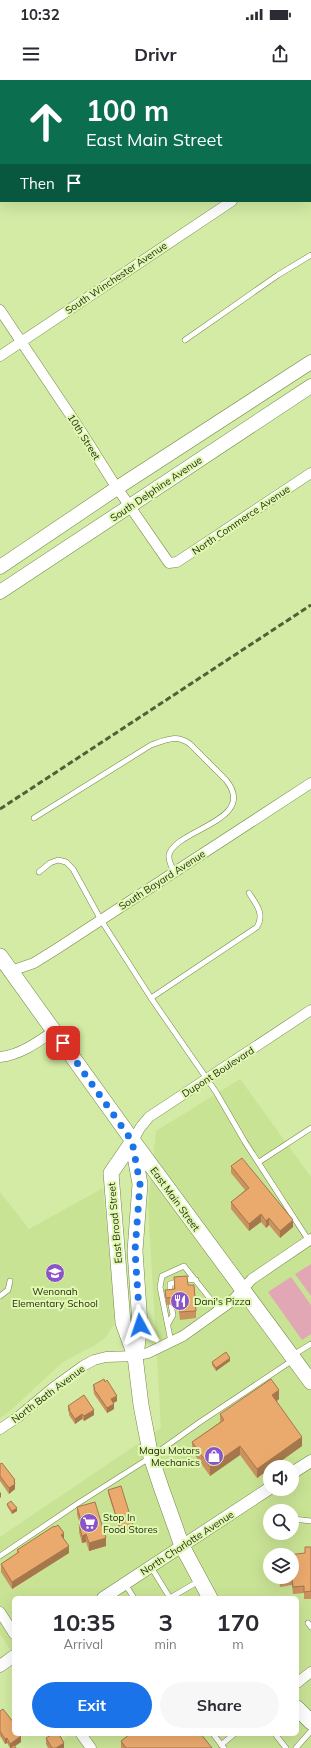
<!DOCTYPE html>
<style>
body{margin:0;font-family:Mulish,sans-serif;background:#f7f7f7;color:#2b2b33;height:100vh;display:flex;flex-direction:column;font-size:15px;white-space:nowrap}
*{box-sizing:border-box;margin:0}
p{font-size:13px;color:#7c7c81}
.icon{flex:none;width:22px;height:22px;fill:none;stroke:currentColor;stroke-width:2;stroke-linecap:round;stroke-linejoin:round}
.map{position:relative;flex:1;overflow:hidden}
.details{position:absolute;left:12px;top:1516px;width:287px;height:140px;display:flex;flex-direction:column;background:#fff;border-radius:6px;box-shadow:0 4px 16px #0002}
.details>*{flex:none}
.hud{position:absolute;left:0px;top:0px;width:311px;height:122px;box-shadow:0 4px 16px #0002;background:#0b6e4f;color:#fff;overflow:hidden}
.tools{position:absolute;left:263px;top:1380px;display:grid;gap:8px}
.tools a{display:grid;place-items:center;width:36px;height:36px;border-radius:50%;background:#fff;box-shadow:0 4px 16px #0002;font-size:20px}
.pin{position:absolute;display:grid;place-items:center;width:34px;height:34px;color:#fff;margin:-17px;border-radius:8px;box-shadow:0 2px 6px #0006}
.me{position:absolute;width:44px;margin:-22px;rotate:355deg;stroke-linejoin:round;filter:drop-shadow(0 0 3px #0008)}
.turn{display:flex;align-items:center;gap:14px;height:84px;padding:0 20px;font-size:18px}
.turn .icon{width:52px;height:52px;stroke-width:2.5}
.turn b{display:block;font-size:28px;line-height:34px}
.then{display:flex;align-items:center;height:38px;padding:0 20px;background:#0003;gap:8px;font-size:15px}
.eta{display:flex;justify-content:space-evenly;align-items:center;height:68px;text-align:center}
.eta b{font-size:24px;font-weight:700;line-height:28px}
.action{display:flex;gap:8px;margin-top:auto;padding:8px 20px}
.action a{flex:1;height:46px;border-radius:24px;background:#1a73e8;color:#fff;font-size:16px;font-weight:700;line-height:46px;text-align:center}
.action a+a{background:#f7f7f7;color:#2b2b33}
.status{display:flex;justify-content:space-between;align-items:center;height:28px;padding:0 20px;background:#fff;direction:ltr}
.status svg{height:11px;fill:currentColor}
header{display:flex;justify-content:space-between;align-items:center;height:52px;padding:0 20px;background:#fff;font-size:18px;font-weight:700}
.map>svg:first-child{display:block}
.built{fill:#c9e395;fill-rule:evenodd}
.green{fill:#e2a7b5}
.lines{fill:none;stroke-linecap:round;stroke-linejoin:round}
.service-casing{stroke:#738745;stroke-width:6}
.minor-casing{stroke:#738745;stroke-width:11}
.tertiary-casing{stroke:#738745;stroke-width:13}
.secondary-casing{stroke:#738745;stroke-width:15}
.primary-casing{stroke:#738745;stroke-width:16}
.service{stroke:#fff;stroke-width:5}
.minor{stroke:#fff;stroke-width:10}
.tertiary{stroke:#fff;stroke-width:12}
.secondary{stroke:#fff;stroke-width:14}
.primary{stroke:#fff;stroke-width:15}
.rail{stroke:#535f37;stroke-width:3;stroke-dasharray:6 3;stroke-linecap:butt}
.wall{fill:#ca925e}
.shaded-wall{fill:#a4774c}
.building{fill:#ebaa6d;stroke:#a4774c}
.route{stroke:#1a73e8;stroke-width:7;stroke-dasharray:0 12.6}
.labels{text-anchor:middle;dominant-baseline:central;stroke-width:4;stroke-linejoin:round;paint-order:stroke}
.street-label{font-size:10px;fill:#1f270b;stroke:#e0f8b2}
.poi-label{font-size:10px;fill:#1f270b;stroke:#e0f8b2;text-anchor:start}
</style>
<div class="status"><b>10:32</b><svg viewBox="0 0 49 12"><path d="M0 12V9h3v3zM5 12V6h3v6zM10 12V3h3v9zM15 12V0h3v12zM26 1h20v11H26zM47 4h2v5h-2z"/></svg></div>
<header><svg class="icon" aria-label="menu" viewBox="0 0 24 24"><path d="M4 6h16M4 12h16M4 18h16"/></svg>Drivr<svg class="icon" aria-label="share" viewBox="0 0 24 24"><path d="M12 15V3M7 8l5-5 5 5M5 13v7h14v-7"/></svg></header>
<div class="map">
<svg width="311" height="1668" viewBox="0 0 311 1668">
<rect width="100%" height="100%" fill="#d3eba5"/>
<path class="built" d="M240 999 311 1097V1668H53L69 1656 68 1654H297V1518H14V1575L0 1554V1457L161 1348 148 1125 156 1051ZM270 1387H292V1409H270ZM270 1431H292V1453H270ZM270 1475H292V1497H270Z
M103 1108 115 1237 114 1244 106 1257 95 1265 63 1282 10 1331 0 1338V1112L29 1149Z"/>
<path class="green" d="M311 1184V1216L295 1194Z
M291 1197 311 1225V1254L302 1260 268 1212Z"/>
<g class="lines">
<defs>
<path id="service" d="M185 260 278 195 311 175
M34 738 151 665C165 660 176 654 190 664L226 700C259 741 175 749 169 775 168 781 172 787 174 792
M39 792 50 783 58 780 66 782 73 789 101 840 151 918 216 1012 245 1062 309 1161
M151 918 257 847C265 834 256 824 249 813
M259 1082 311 1048
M0 1216 8 1210 10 1201
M170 1216V1204L186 1199 196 1200
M168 1244 173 1235 171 1225
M171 1262 160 1207 162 1196 184 1186 220 1231
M293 1275 311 1264
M293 1439 311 1441
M0 1476 80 1422 151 1377 200 1342 293 1280
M151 1487 170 1518
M125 1504 134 1518
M170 1518 199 1501
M308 1543 311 1547
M213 1654 224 1668
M275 1654 286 1668
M221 1665 234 1654
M296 1668 311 1651"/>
<path id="minor" d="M281 0V1
M87 1 88 0
M0 3 1 4
M310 45 311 46
M310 69 311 68
M0 230 79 348 113 402 169 483 177 482 311 393
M0 276 232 121
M11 891 34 883 58 868 311 703
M0 977C20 975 38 962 54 951
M133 1061 140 1048 149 1037 311 930
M0 1349 18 1337 54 1307 83 1286 94 1280 106 1277 135 1276 148 1273 183 1256 232 1221 252 1199 311 1159
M0 1532 14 1554
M297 1603 311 1592
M81 1654 91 1668"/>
<path id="tertiary" d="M292 1393 311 1381
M103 1518 270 1408
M0 1586 14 1576"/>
<path id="secondary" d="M0 487 117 408 311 282
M0 512 311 306"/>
<path id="primary" d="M0 876 133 1061 311 1302
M133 1061 111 1093 123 1243 135 1276 141 1325 151 1377 161 1407 182 1466 210 1518
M133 1065 140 1104 135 1171 140 1245 136 1275
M297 1628 311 1642"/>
</defs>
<use href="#service" class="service-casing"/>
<use href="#minor" class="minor-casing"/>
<use href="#tertiary" class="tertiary-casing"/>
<use href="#secondary" class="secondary-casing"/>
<use href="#primary" class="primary-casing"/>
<use href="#service" class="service"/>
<use href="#minor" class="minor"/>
<use href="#tertiary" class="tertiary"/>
<use href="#secondary" class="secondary"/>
<use href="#primary" class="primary"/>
<path class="rail" d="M0 729 311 525"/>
</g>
<path class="wall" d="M231 1086 293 1147 280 1158 269 1145 266 1148 261 1142 249 1151 231 1129V1122L245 1110 231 1093Z
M174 1197 188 1205 196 1231V1238L180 1240 178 1224 166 1225 165 1210 174 1209Z
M230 1281 216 1291 212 1285V1282Z
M93 1305 117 1321 113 1323 114 1329 107 1333 94 1314Z
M279 1319 277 1321 302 1366 270 1387V1389L257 1398 240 1375 210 1396 192 1371V1362L220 1342V1334Z
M68 1326 94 1335 84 1341 82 1339 75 1344 69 1335V1332L68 1331Z
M0 1384 15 1403V1409L9 1414 0 1401Z
M108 1410 134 1450 121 1454 108 1413Z
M7 1424 17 1431 12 1434 7 1426Z
M77 1427 106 1466 89 1471 86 1462 82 1463 79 1452V1444H80L77 1435Z
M64 1459 69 1473 12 1509 1 1492V1484L17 1473V1470Z
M305 1467H311V1519H304V1513L293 1514 292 1505 280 1507 279 1497H292L305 1473Z
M0 1631 21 1662 15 1666 10 1668 7 1663 5 1664 0 1656Z
M46 1658 64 1668H48L46 1664Z
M121 1661 212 1668H121Z"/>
<path class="shaded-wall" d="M261 1134V1142L249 1151V1144Z
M269 1138V1145L266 1148V1141Z
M293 1140V1147L280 1158V1151Z
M230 1278V1281L216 1291V1288Z
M279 1310V1319L272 1325V1315Z
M117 1316V1321L111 1324V1319Z
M114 1324V1329L107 1333V1328Z
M94 1330V1335L84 1341V1336Z
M82 1334V1339L75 1344V1339Z
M302 1357V1366L273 1387H270V1389L257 1398V1389Z
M240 1366V1375L210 1396V1387Z
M15 1400V1409L9 1414V1408Z
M1 1412V1417L0 1418V1413Z
M17 1428V1431L12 1434V1431Z
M134 1448V1450L121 1454V1452Z
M64 1453V1461L61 1455Z
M86 1454V1462L82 1463V1456Z
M106 1458V1466L89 1471V1463Z
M69 1466V1473L12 1509V1502Z
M21 1656V1662L12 1668H10V1664Z
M7 1658V1663L5 1664V1659Z
M64 1663V1668H56Z"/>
<path class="building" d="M242 1078 293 1140 280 1151 269 1138 266 1141 261 1134 249 1144 231 1122 249 1108 231 1086Z
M187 1196 188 1205H194L196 1231 180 1232 178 1217 166 1218 165 1210 175 1209 174 1197Z
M226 1272 230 1278 216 1288 212 1282Z
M104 1299 105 1302 107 1300 117 1316 111 1319 114 1324 107 1328 94 1309 95 1308 93 1305Z
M271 1299 279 1310 272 1315 302 1357 257 1389 240 1366 210 1387 192 1362 224 1340 220 1334Z
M84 1315 94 1330 84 1336 82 1334 75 1339 69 1330 70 1329 68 1326Z
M2 1383 15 1400 14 1401 15 1404 9 1408 0 1396V1384Z
M121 1406 134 1448 121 1452 108 1410Z
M11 1421 17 1428 12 1431 7 1424Z
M95 1422 106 1458 89 1463 86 1454 82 1456 79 1444H82L77 1427Z
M58 1445 64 1453 61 1455 69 1466 12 1502 1 1484 19 1472 17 1470 54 1446 55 1447Z
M305 1467H311V1511L304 1512V1506L293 1507 292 1498 280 1499V1497H292V1475H288L305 1473Z
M3 1629 14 1643V1654H20L21 1656 10 1664 7 1658 5 1659 0 1651V1631Z
M53 1654H59L64 1663 56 1668H52L46 1658Z
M130 1654H201L212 1668H126L121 1661Z
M14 1665 16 1668H10Z"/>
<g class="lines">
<path class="route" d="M63 963 132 1061 140 1104 135 1171 140 1245"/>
</g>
<defs>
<symbol id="school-disc" viewBox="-11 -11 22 22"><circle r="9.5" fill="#8c53ca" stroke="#e0f8b2"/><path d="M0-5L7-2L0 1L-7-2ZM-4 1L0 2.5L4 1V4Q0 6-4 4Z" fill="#fff"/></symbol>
<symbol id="restaurant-disc" viewBox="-11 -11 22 22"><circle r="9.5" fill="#8c53ca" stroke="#e0f8b2"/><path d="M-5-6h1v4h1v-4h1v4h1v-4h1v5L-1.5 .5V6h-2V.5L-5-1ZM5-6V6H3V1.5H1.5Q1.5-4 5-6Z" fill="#fff"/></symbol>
<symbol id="shop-disc" viewBox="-11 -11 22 22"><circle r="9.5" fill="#8c53ca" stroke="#e0f8b2"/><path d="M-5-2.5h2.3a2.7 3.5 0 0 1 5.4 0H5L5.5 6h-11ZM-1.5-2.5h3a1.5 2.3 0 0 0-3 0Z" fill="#fff"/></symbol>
<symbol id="supermarket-disc" viewBox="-11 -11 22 22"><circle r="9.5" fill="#8c53ca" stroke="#e0f8b2"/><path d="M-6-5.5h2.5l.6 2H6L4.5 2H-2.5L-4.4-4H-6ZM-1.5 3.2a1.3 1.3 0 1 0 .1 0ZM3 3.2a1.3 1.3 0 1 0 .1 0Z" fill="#fff"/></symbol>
</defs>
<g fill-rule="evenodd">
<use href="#school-disc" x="44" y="1182" width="22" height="22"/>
<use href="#restaurant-disc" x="169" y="1210" width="22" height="22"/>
<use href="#shop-disc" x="203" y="1365" width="22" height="22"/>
<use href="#supermarket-disc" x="78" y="1432" width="22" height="22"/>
</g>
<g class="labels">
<g class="street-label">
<text transform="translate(116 198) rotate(-34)">South Winchester Avenue</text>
<text transform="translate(84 357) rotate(58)">10th Street</text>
<text transform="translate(156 409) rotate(-34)">South Delphine Avenue</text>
<text transform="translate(241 440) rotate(-34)">North Commerce Avenue</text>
<text transform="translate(162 800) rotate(-33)">South Bayard Avenue</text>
<text transform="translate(218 992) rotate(-33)">Dupont Boulevard</text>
<text transform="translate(175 1119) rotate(54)">East Main Street</text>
<text transform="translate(115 1143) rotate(-95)">East Broad Street</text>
<text transform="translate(48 1314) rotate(-37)">North Bath Avenue</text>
<text transform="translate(187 1463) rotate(-33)">North Charlotte Avenue</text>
</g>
<g class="poi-label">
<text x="55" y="1211" text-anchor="middle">Wenonah<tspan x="55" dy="12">Elementary School</tspan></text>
<text x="194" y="1221">Dani's Pizza</text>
<text x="200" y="1370" text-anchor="end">Magu Motors<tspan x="200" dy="12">Mechanics</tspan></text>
<text x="103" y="1437">Stop In<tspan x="103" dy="12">Food Stores</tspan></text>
</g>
</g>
</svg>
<div class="tools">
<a><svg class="icon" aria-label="sound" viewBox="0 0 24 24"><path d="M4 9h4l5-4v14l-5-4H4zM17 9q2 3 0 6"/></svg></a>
<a><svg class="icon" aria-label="search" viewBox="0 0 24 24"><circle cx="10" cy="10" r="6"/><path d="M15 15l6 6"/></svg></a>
<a><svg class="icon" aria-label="layers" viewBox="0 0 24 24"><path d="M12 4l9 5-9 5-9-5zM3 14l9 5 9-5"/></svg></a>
</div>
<div class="pin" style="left:63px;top:963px;background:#d93025"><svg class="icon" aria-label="arrive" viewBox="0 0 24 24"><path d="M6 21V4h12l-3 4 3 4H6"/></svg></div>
<svg class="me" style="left:140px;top:1245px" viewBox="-20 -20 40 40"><path d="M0-17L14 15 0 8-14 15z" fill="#1a73e8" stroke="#fff" stroke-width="4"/></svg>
<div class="hud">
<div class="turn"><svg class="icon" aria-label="ahead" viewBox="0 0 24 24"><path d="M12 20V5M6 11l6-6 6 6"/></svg><div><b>100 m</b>East Main Street</div></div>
<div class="then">Then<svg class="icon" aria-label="arrive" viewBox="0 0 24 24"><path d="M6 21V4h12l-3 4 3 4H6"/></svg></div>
</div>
<section class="details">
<div class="eta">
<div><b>10:35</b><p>Arrival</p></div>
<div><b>3</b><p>min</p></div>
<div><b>170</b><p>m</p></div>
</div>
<div class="action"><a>Exit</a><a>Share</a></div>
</section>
</div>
